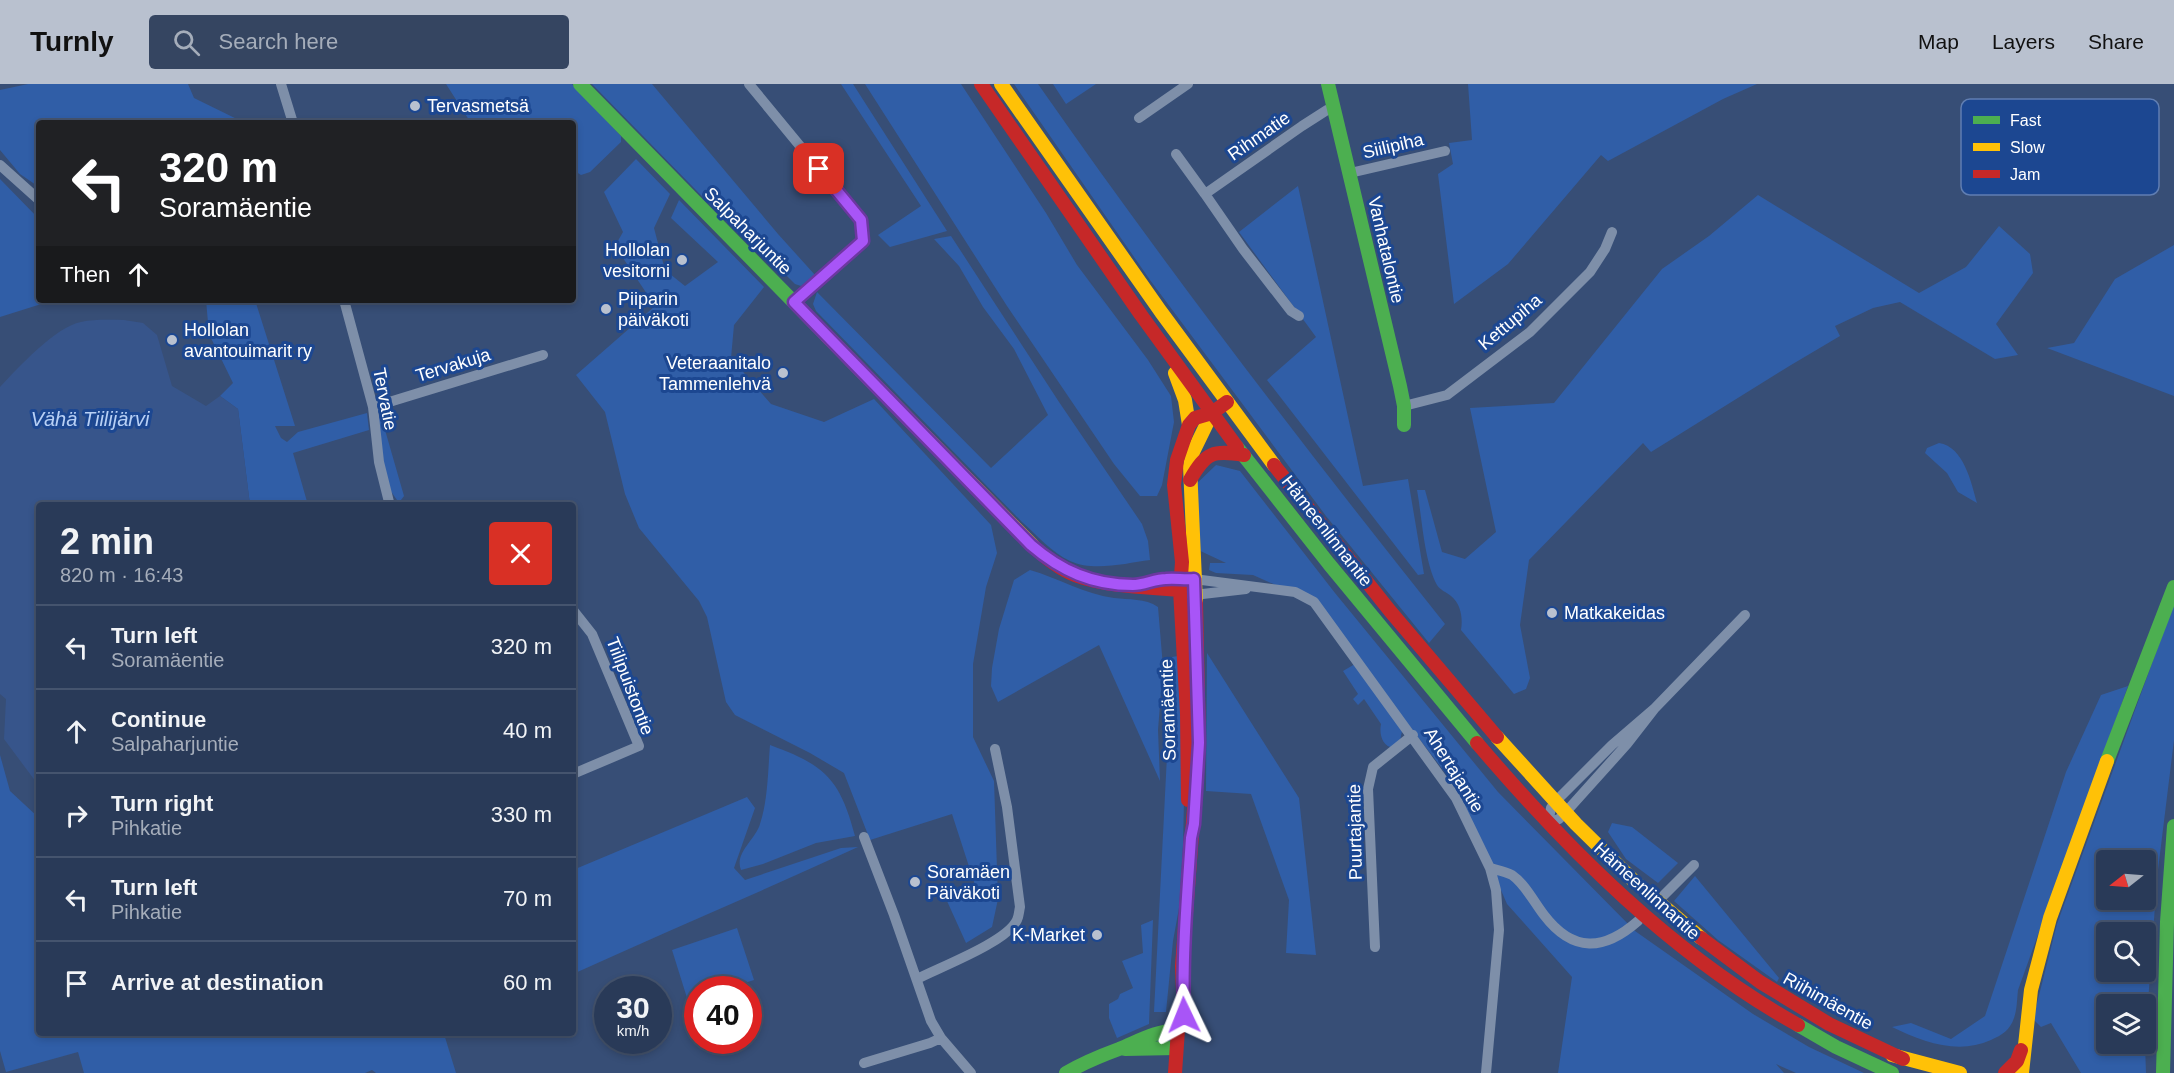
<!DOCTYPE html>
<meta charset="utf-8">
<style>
body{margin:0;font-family:Arial,sans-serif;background:#354561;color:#f1f3f6;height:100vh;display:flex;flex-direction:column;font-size:22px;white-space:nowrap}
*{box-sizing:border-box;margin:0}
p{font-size:20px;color:#a5adba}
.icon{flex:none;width:33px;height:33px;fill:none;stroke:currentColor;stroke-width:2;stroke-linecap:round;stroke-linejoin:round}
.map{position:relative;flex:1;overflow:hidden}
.side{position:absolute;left:36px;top:418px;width:540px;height:534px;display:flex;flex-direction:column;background:#293a58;border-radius:6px;box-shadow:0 3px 9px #0003,0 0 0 2px #45546e}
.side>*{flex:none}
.guide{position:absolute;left:36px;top:36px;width:540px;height:183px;border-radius:6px;box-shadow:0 3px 9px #0003,0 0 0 2px #45546e;background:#202124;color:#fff;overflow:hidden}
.needle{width:39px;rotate:253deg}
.tools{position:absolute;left:2096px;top:766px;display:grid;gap:12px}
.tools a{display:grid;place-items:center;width:60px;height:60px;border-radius:6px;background:#293a58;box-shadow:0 3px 9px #0003,0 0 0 2px #45546e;font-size:30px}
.speed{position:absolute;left:594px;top:892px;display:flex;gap:12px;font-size:30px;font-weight:700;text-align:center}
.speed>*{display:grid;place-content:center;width:78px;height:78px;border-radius:50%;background:#293a58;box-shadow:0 3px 9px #0003,0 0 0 2px #45546e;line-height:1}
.speed small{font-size:15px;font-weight:400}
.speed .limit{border:9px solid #d22;background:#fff;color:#111}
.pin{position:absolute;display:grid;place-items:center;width:51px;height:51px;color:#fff;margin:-26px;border-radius:12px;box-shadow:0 3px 9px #0006}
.me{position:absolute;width:66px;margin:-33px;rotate:358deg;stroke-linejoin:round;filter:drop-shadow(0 0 4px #0008)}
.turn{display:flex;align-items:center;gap:21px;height:126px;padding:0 24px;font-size:27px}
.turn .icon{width:78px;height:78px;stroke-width:2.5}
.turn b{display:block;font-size:42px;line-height:51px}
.then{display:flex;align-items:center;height:57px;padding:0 24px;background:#0003;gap:12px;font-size:22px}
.round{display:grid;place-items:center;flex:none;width:63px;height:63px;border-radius:6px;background:#354561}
.head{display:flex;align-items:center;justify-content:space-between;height:102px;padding:0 24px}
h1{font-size:36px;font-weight:800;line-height:45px}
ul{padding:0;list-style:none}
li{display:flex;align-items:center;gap:18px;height:84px;padding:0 24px;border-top:2px solid #45546e}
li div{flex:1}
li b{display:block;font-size:22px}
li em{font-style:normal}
header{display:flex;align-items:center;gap:36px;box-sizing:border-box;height:84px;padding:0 30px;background:#b9c1cf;color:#111}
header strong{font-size:28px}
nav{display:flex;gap:33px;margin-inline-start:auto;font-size:21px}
.search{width:420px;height:54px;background:#354561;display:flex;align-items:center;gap:15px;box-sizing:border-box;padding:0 21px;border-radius:6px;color:#a5adba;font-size:22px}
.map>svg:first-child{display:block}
.green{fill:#305ea7;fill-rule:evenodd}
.water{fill:#37558b}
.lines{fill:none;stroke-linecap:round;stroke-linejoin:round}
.street{stroke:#7e8fa9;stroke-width:10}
.fast{stroke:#4caf50;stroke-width:14}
.slow{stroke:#ffc107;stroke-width:14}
.jam{stroke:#c62828;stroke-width:14}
.route-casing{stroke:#6d37a1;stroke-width:15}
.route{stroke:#a855f7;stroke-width:10}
.poi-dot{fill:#b9c1cf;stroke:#1c4791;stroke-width:2}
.labels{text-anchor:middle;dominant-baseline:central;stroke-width:6;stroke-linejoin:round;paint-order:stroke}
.poi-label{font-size:18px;fill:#fff;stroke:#1c4791;text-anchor:start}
.street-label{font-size:18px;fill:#fff;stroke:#1c4791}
.water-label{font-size:20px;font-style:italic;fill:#b8d0f5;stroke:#1c4791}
.key{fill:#1c4791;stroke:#607eb2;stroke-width:1.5}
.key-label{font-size:16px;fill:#fff}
</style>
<header>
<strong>Turnly</strong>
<div class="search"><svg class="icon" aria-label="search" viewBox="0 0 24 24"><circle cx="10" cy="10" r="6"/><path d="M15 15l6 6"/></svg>Search here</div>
<nav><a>Map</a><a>Layers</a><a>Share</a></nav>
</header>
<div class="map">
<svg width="2174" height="989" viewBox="0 0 2174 989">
<rect width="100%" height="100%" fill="#374e76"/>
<path class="green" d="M28 0H188L194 14 245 39H39V103L20 90 0 66V6Z
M446 0H572L621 52V58L590 88 581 91 573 86V39H471Z
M592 0H652L778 150 815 191 801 202 795 200 761 166 745 156Z
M841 0H853L947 147 890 163 878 151 921 122Z
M865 0H961L1046 129 1077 181 1148 276 1171 312 1174 338 1162 401 1157 412H1140L1114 380 1007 222Z
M1014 0H1038C1167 185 1304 363 1445 540L1429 559 1326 432 1150 196Z
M1053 0H1096L1066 20Z
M1468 0H1757L1723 15 1608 77 1601 71 1508 180 1454 220 1438 90 1453 80 1449 59 1472 56Z
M636 75 670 110 654 144 665 186 685 202 718 178 671 134 679 116 764 203 734 241 731 274 771 320 824 338 874 315 991 441 997 469 986 503 973 580V653L994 697 998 815 992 843 966 859 947 817 975 801 952 730 870 756 844 689 810 669 735 631 726 618 707 533 699 517 639 444 625 410 605 328 576 291 655 222 615 162 623 148 604 108Z
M0 95 39 135V216H54L0 233Z
M1298 102 1363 402 1408 395 1424 490 1418 491 1267 296 1316 253 1239 148Z
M1758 111 1919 209 1966 183 1999 142 2030 170 2033 189 1996 240 2018 271 1995 275 1900 218 1873 224 1835 242 1840 252 1791 281 1651 368 1643 359 1529 476 1520 541 1530 594 1526 605 1514 610 1461 546C1463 534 1461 520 1451 512 1446 508 1440 506 1437 501 1424 477 1422 433 1417 406H1425L1442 468 1465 475 1496 448 1470 324 1554 319 1662 185 1709 152Z
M951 152 1059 318 1142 440 1148 457 1150 476C1126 479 1094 488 1070 477 1052 469 1037 451 1022 438L816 227 813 220 817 208 991 384 1048 331 1014 265 983 223 959 182 934 155Z
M2174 161V312L2047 264 2074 259 2115 195Z
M206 216H255L295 342H275L281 354 287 358 298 348 367 329 369 346 293 369 308 421H250L238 325 220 312 233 299 209 250Z
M377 331 381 332 404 412 401 416H397L385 399Z
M1939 359C1964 363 1971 398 1977 419L1958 408 1947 389 1925 369 1927 364Z
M1216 381 1240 387 1335 509 1498 708 1635 847 1753 930 1809 963 1864 989H1796L1776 980 1784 989H1558L1572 893 1507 820 1457 704 1314 518 1253 491 1216 489 1209 486 1210 479H1226L1194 464 1191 405Z
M1030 486C1058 494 1084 510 1114 514 1129 516 1145 514 1158 523L1163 583 1158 646 1160 697 1099 561 998 618 991 602 992 584 999 545 1014 496Z
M2174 519V656L2157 794 2145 960 2146 989H2081L2051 939 2041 943 2033 935 2057 840ZM2106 777H2145V816H2106ZM2106 849H2145V888H2106ZM2106 921H2145V960H2106Z
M1207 569 1299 714 1316 871 1286 869 1289 816 1251 710 1206 707Z
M1178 572 1185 669 1183 762 1179 824 1173 857 1166 928H1154L1172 573Z
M1355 580 1402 647 1400 657 1394 664C1382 663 1379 650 1381 640L1364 615 1358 621 1353 615 1358 610 1343 587Z
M2128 602 2018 906C2017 915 2017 926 2014 934 2010 946 2002 951 1991 956 1958 971 1923 958 1892 943L1911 939 1951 955 1985 932 2066 688 2101 611Z
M770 661C825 681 840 695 855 752L816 759 763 780 741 786C734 769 756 755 760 740 768 716 768 686 770 661Z
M0 671 10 707 39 734V950H444L456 989H376L372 986 365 989H84L78 968 6 988 0 967Z
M747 713 755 724 734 784 745 796 841 764 858 763C763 807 667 847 573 890V786Z
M1612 739 1632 743 1678 779 1658 799 1626 775 1608 748Z
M1695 792 1779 894 1777 898 1718 856 1674 817Z
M1153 836 1149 940 1117 954 1109 934V920L1118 915 1120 910 1133 904 1122 877 1143 869 1141 841Z
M737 844 754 896 723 906H698L697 914 688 917 672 866Z"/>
<path class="water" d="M124 236 143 239 157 251 172 302 206 322 220 312 238 325 250 421 39 422V702L4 655 6 615 0 610V303C18 284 55 243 81 238 94 235 110 236 124 236Z"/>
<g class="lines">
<path class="street" d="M281 0 293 39
M749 0 861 136 863 157 794 218
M1139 34 1188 0
M1176 70 1205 110 1302 42 1327 26 1334 25
M0 81 39 116
M1350 89 1445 67
M1205 110 1243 165 1291 227 1299 232
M344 216 373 323 379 378 390 422
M1404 322 1447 311 1530 248 1590 188 1605 165 1612 148
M373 323 543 271
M1194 495 1295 508 1314 518 1456 714 1490 784 1496 806 1499 846 1486 989
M1180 506 1194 511 1246 505
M573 526 592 550 639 662 573 690
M1655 624 1627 660 1565 729 1559 735 1548 739 1551 724 1555 718 1612 661Z
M1655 624 1745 531
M864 753 894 831 931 937 941 954 971 989
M1490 784C1497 786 1505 787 1512 791 1525 800 1534 818 1544 831 1573 869 1604 867 1638 837
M1664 811 1694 781
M1375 863 1368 705 1373 683 1413 651
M917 895C940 883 1007 858 1017 836 1019 832 1019 827 1020 823L1007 723 995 665
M864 979 930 959 941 954"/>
<path class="fast" d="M580 0 827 252
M1328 0 1400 302 1404 322V341
M1237 363 1329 480 1477 659
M1146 499 1165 495 1189 496
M2107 677 2174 503
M1798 941 1836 963 1892 989
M1125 965 1176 964
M1066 989C1083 979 1100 972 1119 965 1139 957 1155 947 1178 946
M2163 989 2167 838 2174 742"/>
<path class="slow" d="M1001 0 1161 228 1274 381
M827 252 1034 463
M1175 289 1185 316 1189 341
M1196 519 1190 382 1193 368 1212 329
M1497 653 1576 740 1634 797 1701 854
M1892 971 1960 989
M2022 989 2031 906 2050 834 2107 677"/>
<path class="jam" d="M981 0 1141 231 1237 363
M1274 381 1390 527 1497 653
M1190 396C1206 368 1213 366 1244 371
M1034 463C1047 475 1064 488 1081 493 1112 503 1148 503 1180 506
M1477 659C1569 767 1673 871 1798 941
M1188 716 1187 629 1180 506 1182 478 1174 401 1177 376 1189 341 1195 334 1212 329 1227 318
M1701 854 1760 898 1829 940 1903 975
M1175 989 1178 946 1184 931 1182 882 1199 659 1196 519
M2005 989 2017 977 2021 966"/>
</g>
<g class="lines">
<defs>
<path id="route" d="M819 85 861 136 863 157 794 218 1031 461C1061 487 1093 501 1133 501 1144 501 1155 495 1166 495 1175 494 1185 496 1194 495L1199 659 1194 740 1191 754C1187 813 1182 872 1184 931"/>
</defs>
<use href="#route" class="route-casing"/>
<use href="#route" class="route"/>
</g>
<g class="poi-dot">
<circle cx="415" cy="22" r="6"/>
<circle cx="682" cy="176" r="6"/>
<circle cx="606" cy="225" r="6"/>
<circle cx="172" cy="256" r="6"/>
<circle cx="783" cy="289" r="6"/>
<circle cx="1552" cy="529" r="6"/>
<circle cx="915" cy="798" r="6"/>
<circle cx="1097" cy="851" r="6"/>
</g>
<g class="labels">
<g class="poi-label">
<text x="427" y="22">Tervasmetsä</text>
<text x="670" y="166" text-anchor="end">Hollolan<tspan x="670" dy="21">vesitorni</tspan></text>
<text x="618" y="215">Piiparin<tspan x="618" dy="21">päiväkoti</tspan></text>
<text x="184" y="246">Hollolan<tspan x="184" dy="21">avantouimarit ry</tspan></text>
<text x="771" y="279" text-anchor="end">Veteraanitalo<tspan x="771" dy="21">Tammenlehvä</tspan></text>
<text x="1564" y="529">Matkakeidas</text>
<text x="927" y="788">Soramäen<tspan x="927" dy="21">Päiväkoti</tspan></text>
<text x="1085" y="851" text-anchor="end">K-Market</text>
</g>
<g class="street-label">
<text transform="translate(1259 52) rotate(-35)">Rihmatie</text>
<text transform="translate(1393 62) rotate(-13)">Siilipiha</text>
<text transform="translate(748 147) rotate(45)">Salpaharjuntie</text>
<text transform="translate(1386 166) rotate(77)">Vanhatalontie</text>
<text transform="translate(1510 238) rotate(-40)">Kettupiha</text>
<text transform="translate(453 281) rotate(-17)">Tervakuja</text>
<text transform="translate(385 315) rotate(79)">Tervatie</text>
<text transform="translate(1327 447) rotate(52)">Hämeenlinnantie</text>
<text transform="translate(630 602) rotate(69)">Tiilipuistontie</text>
<text transform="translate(1168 626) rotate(-92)">Soramäentie</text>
<text transform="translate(1454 686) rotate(58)">Ahertajantie</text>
<text transform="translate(1355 748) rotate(-91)">Puurtajantie</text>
<text transform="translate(1647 807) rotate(42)">Hämeenlinnantie</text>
<text transform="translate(1828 917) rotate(29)">Riihimäentie</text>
</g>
<g class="water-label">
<text x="90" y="335">Vähä Tiilijärvi</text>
</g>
</g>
<rect x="1961" y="15" width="198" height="96" rx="9" class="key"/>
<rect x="1973" y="32" width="27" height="8" fill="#4caf50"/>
<rect x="1973" y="59" width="27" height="8" fill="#ffc107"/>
<rect x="1973" y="86" width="27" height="8" fill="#c62828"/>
<g class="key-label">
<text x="2010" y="42">Fast</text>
<text x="2010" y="69">Slow</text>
<text x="2010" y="96">Jam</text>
</g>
</svg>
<div class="tools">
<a><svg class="needle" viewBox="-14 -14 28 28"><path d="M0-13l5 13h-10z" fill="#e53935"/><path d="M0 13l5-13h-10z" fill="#a5adba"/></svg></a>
<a><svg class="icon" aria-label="search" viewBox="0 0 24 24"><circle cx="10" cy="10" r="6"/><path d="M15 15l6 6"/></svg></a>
<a><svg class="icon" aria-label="layers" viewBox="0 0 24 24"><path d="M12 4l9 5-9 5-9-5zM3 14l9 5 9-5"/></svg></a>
</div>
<div class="speed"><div>30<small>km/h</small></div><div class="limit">40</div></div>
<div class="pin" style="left:819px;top:85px;background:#d93025"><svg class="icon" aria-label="arrive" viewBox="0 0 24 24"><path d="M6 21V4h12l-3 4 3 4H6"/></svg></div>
<svg class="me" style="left:1184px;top:931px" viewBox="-20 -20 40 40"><path d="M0-17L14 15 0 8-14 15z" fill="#a855f7" stroke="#fff" stroke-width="4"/></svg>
<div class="guide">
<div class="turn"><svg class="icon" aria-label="left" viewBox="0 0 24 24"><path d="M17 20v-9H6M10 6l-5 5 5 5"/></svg><div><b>320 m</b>Soramäentie</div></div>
<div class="then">Then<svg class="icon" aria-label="ahead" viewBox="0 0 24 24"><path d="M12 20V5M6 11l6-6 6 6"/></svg></div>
</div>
<section class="side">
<div class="head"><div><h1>2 min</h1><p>820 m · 16:43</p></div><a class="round" style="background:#d93025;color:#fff"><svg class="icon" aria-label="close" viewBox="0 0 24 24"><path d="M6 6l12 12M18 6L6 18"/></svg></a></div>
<ul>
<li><svg class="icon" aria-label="left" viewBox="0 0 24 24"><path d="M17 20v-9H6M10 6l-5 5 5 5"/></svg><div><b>Turn left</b><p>Soramäentie</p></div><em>320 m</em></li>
<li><svg class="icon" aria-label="ahead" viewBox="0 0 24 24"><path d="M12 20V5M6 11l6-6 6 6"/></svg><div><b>Continue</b><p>Salpaharjuntie</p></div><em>40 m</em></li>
<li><svg class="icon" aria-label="right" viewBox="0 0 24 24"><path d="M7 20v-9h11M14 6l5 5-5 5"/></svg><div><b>Turn right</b><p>Pihkatie</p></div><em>330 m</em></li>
<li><svg class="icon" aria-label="left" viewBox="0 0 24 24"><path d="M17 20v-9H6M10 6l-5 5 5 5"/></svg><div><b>Turn left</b><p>Pihkatie</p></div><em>70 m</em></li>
<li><svg class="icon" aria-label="arrive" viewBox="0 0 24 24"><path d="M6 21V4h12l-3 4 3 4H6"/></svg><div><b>Arrive at destination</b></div><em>60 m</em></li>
</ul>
</section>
</div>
